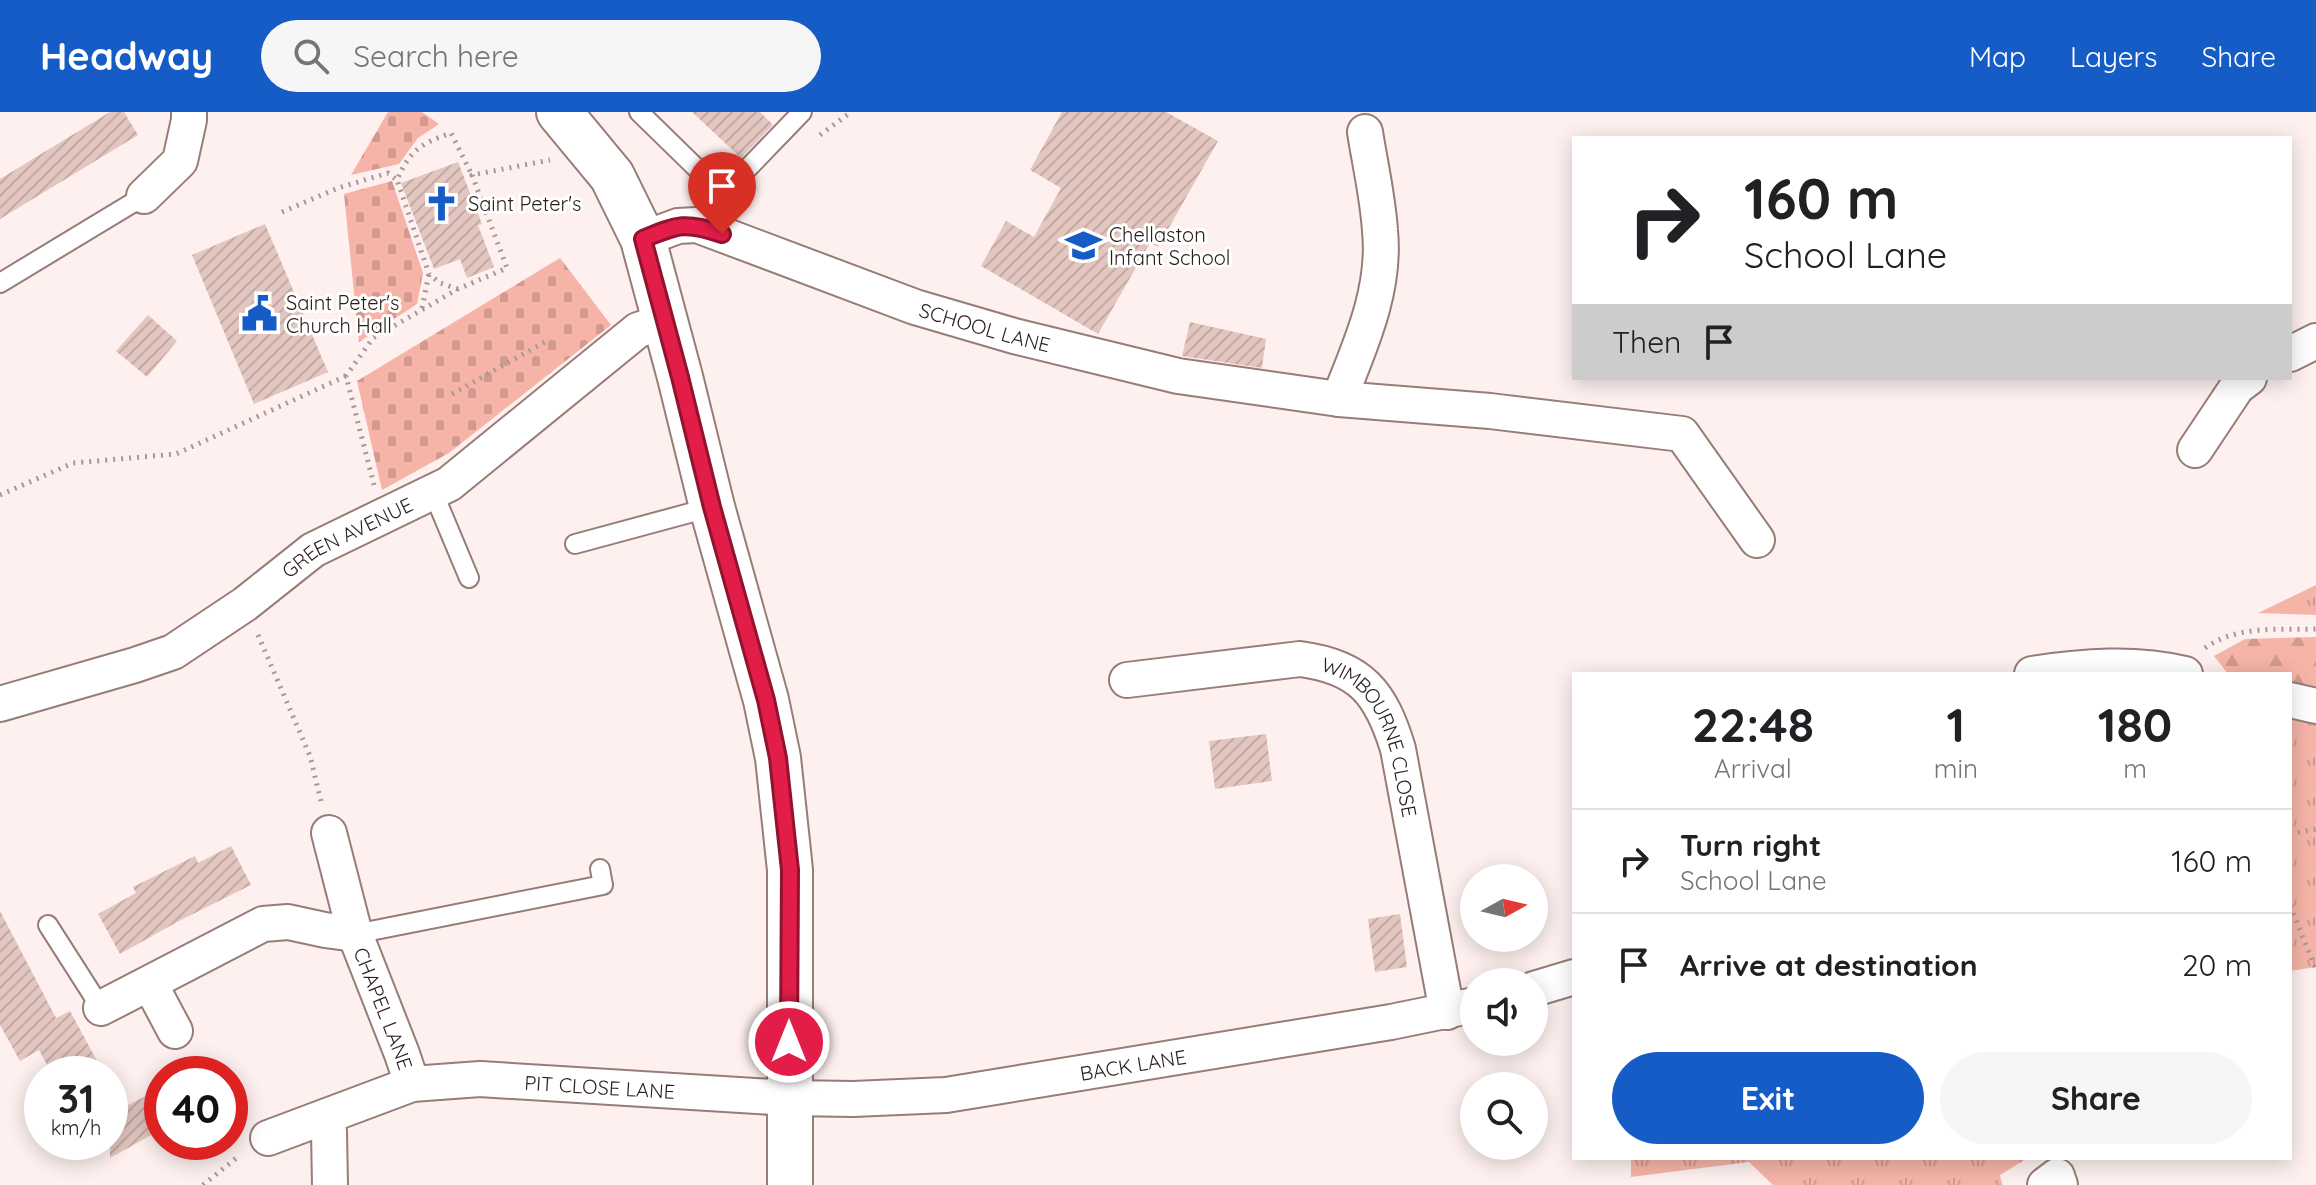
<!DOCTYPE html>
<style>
body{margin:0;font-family:Quicksand,sans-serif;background:#f6f6f6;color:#202124;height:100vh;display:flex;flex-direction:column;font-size:30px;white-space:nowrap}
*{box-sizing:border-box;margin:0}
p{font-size:26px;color:#757577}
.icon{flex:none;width:44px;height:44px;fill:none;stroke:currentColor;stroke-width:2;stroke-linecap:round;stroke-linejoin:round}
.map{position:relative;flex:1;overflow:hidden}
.side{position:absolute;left:1572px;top:560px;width:720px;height:488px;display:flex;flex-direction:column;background:#fff;border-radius:0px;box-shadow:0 4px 20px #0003}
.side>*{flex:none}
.banner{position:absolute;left:1572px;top:24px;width:720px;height:244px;border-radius:0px;box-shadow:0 4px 20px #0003;background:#fff;color:#202124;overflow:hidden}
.needle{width:52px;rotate:82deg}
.controls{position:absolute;left:1460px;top:752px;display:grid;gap:16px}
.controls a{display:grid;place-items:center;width:88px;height:88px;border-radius:50%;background:#fff;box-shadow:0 4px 20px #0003;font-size:40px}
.speed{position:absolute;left:24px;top:944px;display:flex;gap:16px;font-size:40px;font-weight:700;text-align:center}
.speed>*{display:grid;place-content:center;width:104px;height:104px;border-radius:50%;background:#fff;box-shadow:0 4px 20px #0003;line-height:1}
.speed small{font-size:20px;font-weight:400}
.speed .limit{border:12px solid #d22;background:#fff;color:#111}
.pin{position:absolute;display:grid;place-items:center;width:68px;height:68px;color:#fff;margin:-82px -34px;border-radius:50% 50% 50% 0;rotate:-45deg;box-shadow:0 0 8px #0007}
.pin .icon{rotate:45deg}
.me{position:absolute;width:88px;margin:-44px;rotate:0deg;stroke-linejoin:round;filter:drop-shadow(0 0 6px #0008)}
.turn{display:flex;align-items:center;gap:28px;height:168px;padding:0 40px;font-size:36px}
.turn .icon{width:104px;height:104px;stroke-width:2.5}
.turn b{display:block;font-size:56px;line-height:68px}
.then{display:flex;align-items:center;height:76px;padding:0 40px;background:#0003;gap:16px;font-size:30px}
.eta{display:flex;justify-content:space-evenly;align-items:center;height:136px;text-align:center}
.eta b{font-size:48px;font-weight:700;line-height:56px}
.primary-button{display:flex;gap:16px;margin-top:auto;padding:16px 40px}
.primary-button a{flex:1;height:92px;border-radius:48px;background:#165cc7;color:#fff;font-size:32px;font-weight:700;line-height:92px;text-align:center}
.primary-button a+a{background:#f6f6f6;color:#202124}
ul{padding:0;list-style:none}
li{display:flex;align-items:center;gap:24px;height:104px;padding:0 40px;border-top:2px solid #e0e0e0}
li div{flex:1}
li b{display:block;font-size:30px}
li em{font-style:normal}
header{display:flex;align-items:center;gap:48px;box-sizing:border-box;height:112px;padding:0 40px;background:#165cc7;color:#fff}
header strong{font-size:38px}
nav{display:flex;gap:44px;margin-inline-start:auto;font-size:28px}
.search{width:560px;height:72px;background:#f6f6f6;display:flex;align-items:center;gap:20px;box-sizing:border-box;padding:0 28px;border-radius:44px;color:#757577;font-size:30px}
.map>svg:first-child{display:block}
.grass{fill:url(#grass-tufts)}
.forest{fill:url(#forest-firs)}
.cemetery{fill:url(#cemetery-stones)}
.building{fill:url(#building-hatch)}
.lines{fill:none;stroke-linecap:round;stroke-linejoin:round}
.service-casing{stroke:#977c77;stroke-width:22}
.minor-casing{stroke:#977c77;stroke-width:38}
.tertiary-casing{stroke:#977c77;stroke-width:48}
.path{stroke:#a59997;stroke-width:5;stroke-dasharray:2 6;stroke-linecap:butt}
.service{stroke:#fff;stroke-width:18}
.minor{stroke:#fff;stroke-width:34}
.tertiary{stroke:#fff;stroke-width:44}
.route-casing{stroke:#92132f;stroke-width:20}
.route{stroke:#e11d48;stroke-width:14}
.labels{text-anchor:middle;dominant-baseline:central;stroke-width:6;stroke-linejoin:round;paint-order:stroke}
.poi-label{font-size:20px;fill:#291e1c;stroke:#fff;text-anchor:start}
.street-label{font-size:20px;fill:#291e1c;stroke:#fff}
</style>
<header>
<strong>Headway</strong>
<div class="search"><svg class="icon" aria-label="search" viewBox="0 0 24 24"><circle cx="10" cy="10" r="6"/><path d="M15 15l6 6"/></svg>Search here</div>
<nav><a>Map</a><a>Layers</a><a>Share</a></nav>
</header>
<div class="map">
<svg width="2316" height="1073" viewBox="0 0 2316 1073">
<defs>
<pattern id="grass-tufts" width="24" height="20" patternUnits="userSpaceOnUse" patternTransform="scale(2)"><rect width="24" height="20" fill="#f5b4a7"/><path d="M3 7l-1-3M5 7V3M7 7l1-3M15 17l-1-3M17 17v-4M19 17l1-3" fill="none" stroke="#d29a8f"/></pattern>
<pattern id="forest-firs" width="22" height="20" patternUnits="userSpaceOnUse" patternTransform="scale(2)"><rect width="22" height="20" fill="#f5b4a7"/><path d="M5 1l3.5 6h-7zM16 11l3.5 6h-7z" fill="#d29a8f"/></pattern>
<pattern id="cemetery-stones" width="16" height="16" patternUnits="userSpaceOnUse" patternTransform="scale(2)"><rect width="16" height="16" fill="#f5b4a7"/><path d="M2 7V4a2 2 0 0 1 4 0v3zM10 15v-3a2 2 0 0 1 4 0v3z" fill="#d29a8f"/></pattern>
<pattern id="building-hatch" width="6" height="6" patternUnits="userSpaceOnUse" patternTransform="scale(2)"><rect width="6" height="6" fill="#e4c6c0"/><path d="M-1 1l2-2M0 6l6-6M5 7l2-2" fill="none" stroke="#c4aaa4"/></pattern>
</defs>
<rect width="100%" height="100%" fill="#fdf0ee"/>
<path class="grass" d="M2316 473V503L2258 501Z
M2290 607 2316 613V855L2290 859Z
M1631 1046H2025L2023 1049 2000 1063 2002 1073H1773L1749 1050 1631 1065Z"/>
<path class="forest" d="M2316 525V586L2290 579V562H2228L2214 544 2245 527Z"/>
<path class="cemetery" d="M388 0H422L439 12 418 26 399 52 351 63Z
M392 69 423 161 417 192 359 230 344 82Z
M560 146 611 213 449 341 382 378 357 269Z"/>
<path class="building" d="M110 0H124L138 23 0 107V67Z
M692 0H760L773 13 741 46Z
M1062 0H1166L1218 29 1158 135 1150 131 1098 222 981 154 1006 109 1034 125 1061 76 1030 58Z
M458 50 482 112 478 113 494 155 467 166 460 147 434 157 401 71Z
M265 112 328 260 254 292 192 143Z
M148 203 177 229 147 265 116 239Z
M1190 210 1266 227 1262 256 1182 244Z
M1266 622 1272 669 1215 677 1209 629Z
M231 734 251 773 177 810 120 842 98 802 136 781 133 775 195 744 198 751Z
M0 799 56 906 70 899 104 962H52L39 938 20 949 0 913Z
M1400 802 1407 855 1375 860 1368 807Z
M150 982 162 1004V1017L110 1046V1002Z"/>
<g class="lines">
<defs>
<path id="service" d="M639 0 723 82
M697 113 723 82 802 0
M0 171 144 84
M433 380 469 466
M575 432 712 395
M48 813 101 896
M355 822 603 773 600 757"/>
<g id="minor">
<path d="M144 84 180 49 189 8V0"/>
<path id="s1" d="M643 127 678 114 697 113 915 195 1014 224 1178 264 1339 287 1490 299 1682 322 1757 428"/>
<path d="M2290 242 2316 229"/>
<path d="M1339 287C1360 234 1386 178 1380 119 1378 86 1370 52 1365 20"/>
<path d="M2195 338 2237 275 2249 266"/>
<path d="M2032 562C2083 554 2135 550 2185 562"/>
<path id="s2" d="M1127 568 1300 547C1361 555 1381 581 1398 637L1447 900"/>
<path d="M2290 588 2316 594"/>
<path id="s3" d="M0 592 135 553 173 540 245 492 313 438 449 372 638 218 665 209"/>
<path id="s4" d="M329 721 355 822 402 942 412 972"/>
<path d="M150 872 175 919"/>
<path d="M1534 877 1574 865"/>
<path d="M101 896 263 812 288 810 325 818 355 822"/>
<path d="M325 1005 329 1020 330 1073"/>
<path id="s5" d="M268 1026 412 972 480 967 789 986 853 987 946 983 1391 910 1474 893"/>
<path d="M2045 1073 2057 1064 2060 1073"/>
</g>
<path id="tertiary" d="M559 0 612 64 643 127 680 265 712 395 766 588 778 646 790 758V1073"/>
</defs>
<use href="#service" class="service-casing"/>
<use href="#minor" class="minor-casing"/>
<use href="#tertiary" class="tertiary-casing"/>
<path class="path" d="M820 23 851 0
M282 100 338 76 388 61 397 68
M458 177 440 171 429 162 397 68C410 38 420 32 451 21L472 63
M422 196 429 162
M452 282 545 230
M374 373 346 264 373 226 458 177 507 156 472 63 550 48
M0 383 73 351 176 342 346 264
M258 523 310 644 321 689
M2205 536C2237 513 2278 518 2316 517
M2290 722 2316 717
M2290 794 2316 857
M203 1073 240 1043"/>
<use href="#service" class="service"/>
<use href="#minor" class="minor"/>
<use href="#tertiary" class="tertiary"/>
</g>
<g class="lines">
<defs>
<path id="route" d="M722 122C685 109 677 113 643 127L680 265 712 395 766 588 778 646 790 758 789 930"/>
</defs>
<use href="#route" class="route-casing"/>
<use href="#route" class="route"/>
</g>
<defs>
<symbol id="church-bare" viewBox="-9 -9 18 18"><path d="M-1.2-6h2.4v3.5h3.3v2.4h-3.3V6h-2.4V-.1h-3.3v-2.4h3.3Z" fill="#165cc7" stroke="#fff" stroke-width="2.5" paint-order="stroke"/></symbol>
<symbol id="school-bare" viewBox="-9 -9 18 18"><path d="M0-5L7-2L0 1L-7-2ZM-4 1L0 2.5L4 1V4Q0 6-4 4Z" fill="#165cc7" stroke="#fff" stroke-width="2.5" paint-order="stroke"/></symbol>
<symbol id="civic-bare" viewBox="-9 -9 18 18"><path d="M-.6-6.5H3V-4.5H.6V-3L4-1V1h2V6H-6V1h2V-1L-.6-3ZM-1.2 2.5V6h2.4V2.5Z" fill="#165cc7" stroke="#fff" stroke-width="2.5" paint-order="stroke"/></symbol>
</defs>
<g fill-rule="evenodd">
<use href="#church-bare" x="416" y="66" width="51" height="51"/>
<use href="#school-bare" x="1058" y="108" width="51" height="51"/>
<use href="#civic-bare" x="234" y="176" width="51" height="51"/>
</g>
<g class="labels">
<g class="poi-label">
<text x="468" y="91">Saint Peter's</text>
<text x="1109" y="122">Chellaston<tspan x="1109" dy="23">Infant School</tspan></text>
<text x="286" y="190">Saint Peter's<tspan x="286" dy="23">Church Hall</tspan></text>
</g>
<g class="street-label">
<text stroke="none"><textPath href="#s1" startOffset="362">SCHOOL LANE</textPath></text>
<text stroke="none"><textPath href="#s3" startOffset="390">GREEN AVENUE</textPath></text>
<text stroke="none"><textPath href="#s2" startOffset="292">WIMBOURNE CLOSE</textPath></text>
<text stroke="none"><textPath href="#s4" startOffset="184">CHAPEL LANE</textPath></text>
<text stroke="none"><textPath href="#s5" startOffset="878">BACK LANE</textPath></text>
<text stroke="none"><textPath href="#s5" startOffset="342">PIT CLOSE LANE</textPath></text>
</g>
</g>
</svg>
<div class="controls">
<a><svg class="needle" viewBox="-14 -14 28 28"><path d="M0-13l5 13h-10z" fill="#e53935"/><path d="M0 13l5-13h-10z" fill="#757577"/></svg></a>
<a><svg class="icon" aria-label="sound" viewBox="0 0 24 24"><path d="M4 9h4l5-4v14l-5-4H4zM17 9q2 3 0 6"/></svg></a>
<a><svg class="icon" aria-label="search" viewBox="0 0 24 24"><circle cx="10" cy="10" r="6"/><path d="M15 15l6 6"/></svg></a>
</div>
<div class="speed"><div>31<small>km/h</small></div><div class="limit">40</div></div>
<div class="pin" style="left:722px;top:122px;background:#d93025"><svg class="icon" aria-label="arrive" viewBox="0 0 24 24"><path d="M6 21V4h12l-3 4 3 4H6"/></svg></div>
<svg class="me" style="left:789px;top:930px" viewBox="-20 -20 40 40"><circle r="17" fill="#e11d48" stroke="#fff" stroke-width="3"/><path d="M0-11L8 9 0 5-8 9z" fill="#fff"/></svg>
<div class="banner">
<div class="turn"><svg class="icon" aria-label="right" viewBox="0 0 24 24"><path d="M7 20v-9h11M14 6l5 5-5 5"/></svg><div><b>160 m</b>School Lane</div></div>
<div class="then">Then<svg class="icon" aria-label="arrive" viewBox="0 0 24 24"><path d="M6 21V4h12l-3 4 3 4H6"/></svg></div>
</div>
<section class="side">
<div class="eta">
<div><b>22:48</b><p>Arrival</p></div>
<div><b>1</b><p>min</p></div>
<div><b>180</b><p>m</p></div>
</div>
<ul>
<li><svg class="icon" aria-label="right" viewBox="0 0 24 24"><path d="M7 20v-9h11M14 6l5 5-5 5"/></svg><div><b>Turn right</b><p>School Lane</p></div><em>160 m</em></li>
<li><svg class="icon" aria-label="arrive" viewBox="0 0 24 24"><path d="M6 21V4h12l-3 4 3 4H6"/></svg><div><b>Arrive at destination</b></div><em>20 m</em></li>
</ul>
<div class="primary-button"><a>Exit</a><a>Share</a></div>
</section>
</div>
